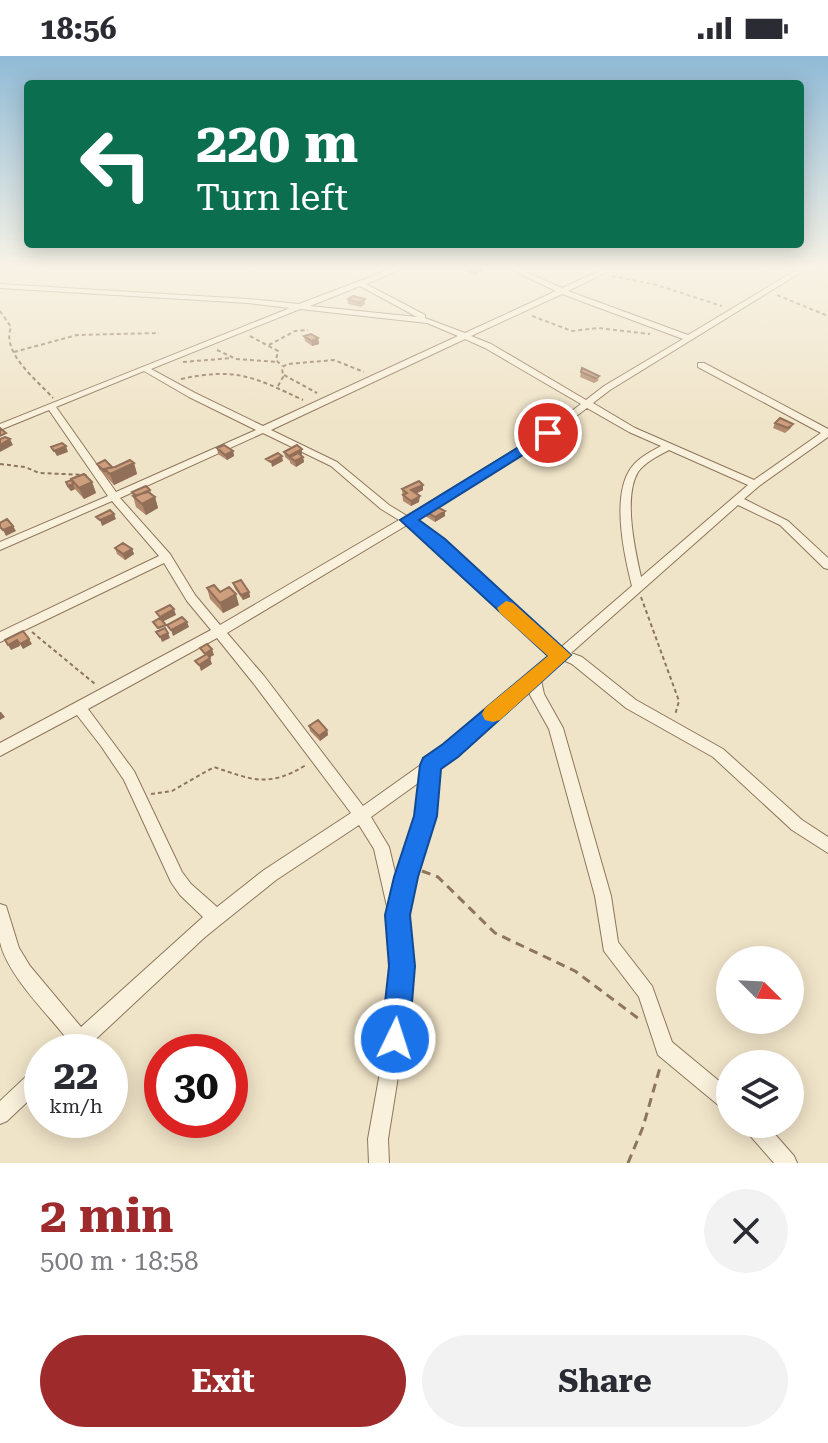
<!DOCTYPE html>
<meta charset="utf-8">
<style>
body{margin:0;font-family:"Roboto Serif",serif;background:#f2f2f3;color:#2b2b33;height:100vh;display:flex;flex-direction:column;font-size:30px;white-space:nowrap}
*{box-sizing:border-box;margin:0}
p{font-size:26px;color:#7c7c81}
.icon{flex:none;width:44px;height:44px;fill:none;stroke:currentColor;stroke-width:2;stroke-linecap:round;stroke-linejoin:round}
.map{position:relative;height:1107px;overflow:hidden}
.side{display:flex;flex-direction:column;background:#fff;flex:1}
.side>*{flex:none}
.guide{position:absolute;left:24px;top:24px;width:780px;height:168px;border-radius:8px;box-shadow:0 4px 20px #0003;background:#0b6e4f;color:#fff;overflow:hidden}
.needle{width:52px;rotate:114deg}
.tools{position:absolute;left:716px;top:890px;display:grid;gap:16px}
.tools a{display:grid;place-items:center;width:88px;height:88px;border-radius:50%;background:#fff;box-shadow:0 4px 20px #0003;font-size:40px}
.speed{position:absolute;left:24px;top:978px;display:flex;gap:16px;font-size:40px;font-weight:700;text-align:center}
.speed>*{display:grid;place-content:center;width:104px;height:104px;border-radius:50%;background:#fff;box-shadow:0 4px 20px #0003;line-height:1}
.speed small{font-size:20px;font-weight:400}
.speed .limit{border:12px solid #d22;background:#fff;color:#111}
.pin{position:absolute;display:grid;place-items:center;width:68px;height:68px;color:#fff;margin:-34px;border:4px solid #fff;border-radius:50%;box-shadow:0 2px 8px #0007}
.me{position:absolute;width:88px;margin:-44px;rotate:4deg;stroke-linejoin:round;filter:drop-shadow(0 0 6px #0008)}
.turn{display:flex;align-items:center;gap:28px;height:168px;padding:0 40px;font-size:36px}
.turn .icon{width:104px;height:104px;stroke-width:2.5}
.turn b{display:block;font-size:56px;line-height:68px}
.round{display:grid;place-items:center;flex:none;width:84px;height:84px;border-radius:42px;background:#f2f2f3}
.overview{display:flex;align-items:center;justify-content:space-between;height:136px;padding:0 40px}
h1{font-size:48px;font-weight:700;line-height:60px;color:#9e2a2b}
.primary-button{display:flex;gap:16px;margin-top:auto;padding:16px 40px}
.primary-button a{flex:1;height:92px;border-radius:48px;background:#9e2a2b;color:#fff;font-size:32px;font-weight:700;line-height:92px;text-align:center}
.primary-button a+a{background:#f2f2f3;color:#2b2b33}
.status{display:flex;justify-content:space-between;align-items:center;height:56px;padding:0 40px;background:#fff;direction:ltr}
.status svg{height:22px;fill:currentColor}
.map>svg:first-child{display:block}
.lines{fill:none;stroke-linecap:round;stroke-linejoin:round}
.street-casing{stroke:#8d765c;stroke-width:2}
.path-far1{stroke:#8d765c;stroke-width:2;stroke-dasharray:4 3;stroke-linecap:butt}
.path{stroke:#8d765c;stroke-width:3;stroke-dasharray:9 6;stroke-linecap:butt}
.street{fill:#faf1dc;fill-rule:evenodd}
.wall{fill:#b2896c}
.shaded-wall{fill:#916f58}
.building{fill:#cf9f7d;stroke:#916f58;stroke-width:2}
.route{fill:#1a73e8;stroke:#114b97;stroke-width:2}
.slow{fill:#f59e0b}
</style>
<div class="status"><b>18:56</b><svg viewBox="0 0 49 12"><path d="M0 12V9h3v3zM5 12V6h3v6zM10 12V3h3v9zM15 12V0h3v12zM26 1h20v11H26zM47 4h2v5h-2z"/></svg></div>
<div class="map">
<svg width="828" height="1107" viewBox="0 0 828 1107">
<rect width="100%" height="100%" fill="#f0e4c8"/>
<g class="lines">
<defs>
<path id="street" d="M399 210H409L366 228 425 259V262L465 277 556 235 503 210H512L562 232 610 210H619L568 235 688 279 803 210H811L610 334 593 347 635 372 754 424 821 377 698 311V307H704L828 373V381L759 430 744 443 788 465 828 502V513L824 512 780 469 738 449 571 597 582 601 636 644 723 693 802 764 828 781V797L792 774 713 701 626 652 572 608 563 604 541 624 544 638 563 672 611 840 618 886 652 930 672 986 730 1034V1056L723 1053 658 999 639 941 604 895 595 840 549 673 530 639V634L456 699 437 714 434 760 405 858 409 877 411 910 404 983 388 1083 389 1107H369L368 1083 386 983 393 910V877L374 793 359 769 276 824 205 881 82 996H59L61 989 68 984C47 957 7 919 0 886 0 874 0 860 0 848L6 850 19 892 30 910 81 971 203 861 180 839 171 826 124 724 101 690 77 659 0 700V687L211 574 187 545 164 507 0 586V576L159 500 112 445 0 494V486L108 440 49 354 0 374V368L290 252 248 247 0 232V228L248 243 299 248ZM360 230 417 261 310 250ZM562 238 683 283 604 330 586 344 491 288 471 280ZM300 253 427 267 458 280 263 370 195 337 151 313ZM465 283 485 292 581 348 545 375 407 460 389 449 337 406 271 374ZM144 315 189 341 256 374 116 436 56 351ZM587 352 629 376 661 390C650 396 638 402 631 412 611 440 624 499 632 530L559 593 430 473 415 464 551 379ZM263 377 331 410 381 453 399 464 220 569 195 539 170 498 120 442ZM669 394 748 429 641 521C635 494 623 441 638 416 645 406 658 400 669 394ZM407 469 422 479 550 600 446 691 363 750 264 620 227 577ZM217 582 254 628 351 757 264 814 217 851 191 828 182 816 134 715 88 653ZM421 725 418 760 398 829 389 791 371 761Z
M42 1010V1032L7 1065 0 1068V1045L35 1012Z
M743 1068H766L794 1100 797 1107H774L746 1075Z"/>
</defs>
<use href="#street" class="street-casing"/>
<path class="path-far1" d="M612 220 653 228 722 250
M777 239 828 260
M0 255 11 271C1 297 37 324 53 342
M532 260 572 275 598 272 650 278
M250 280 278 295 276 304 282 310
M269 289 295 275 308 274
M217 294 236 303 277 306
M14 296 77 279 159 277
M183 306 232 302
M284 319 317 337
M181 323C236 311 254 321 303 344
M278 330 283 321 282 311 288 308 334 304 364 316
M0 408 25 411 39 417 87 419
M641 541 679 645 675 659
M32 576 95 628
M151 738 172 735 214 711C253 724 268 732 306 709"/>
<path class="path" d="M422 815 438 821 495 877 575 915 639 963
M628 1107 643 1071 661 1008"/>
<use href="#street" class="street"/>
</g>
<path class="wall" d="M467 210H483V215L474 219 467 216Z
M348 243H365V248L361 251 348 248Z
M304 280 318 282 319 288 312 290 305 285Z
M581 316 599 320 598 325 594 327 580 321Z
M775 367 793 368 790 373 785 377 773 372Z
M217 392 233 395 234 400 227 404 218 398Z
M302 393V398L301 399 303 401 304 406 296 411 290 407V405L285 401 284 396Z
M134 407 137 418 114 429 99 413 97 408 112 411Z
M72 424 92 426 96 437 84 443 75 433 71 435 68 432 66 426Z
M402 433 423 434 416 438 419 446 411 450 403 445Z
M150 434 152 439 155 441 158 452 146 459 136 451 132 436Z
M422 453 445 455V460L435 466 422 458Z
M115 492 132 493 134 498 125 504 117 498Z
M233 527 249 536 250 541 243 544 235 533Z
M207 532 220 536 239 549 223 557 210 543Z
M309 670 327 674 328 679 320 685 310 675Z"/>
<path class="shaded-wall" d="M475 210H483V215L474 219Z
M318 282 319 288 312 290V285Z
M10 383 13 389 0 396V389Z
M66 390 68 396 57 400 54 395Z
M302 393V398L292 403 290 401 289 405V400Z
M233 395 234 400 227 404 225 399Z
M282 400 283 405 272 411 271 406Z
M303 401 304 406 296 411 295 405Z
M134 407 137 418 114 429 110 418Z
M92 426 96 437 84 443 79 432Z
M73 428 75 433 71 435 68 430Z
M423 429V434L411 440V434Z
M420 440 419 446 411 450V445Z
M155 441 158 452 146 459 142 448Z
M445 455V460L435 466V461Z
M114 458 116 463 102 470 100 464Z
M13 470 16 475 6 480 3 474Z
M132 493 134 498 125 504 123 498Z
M249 536 250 541 243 544 241 539Z
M236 538 239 549 223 557 220 547Z
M174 553 176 559 162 566 160 561Z
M187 566 189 571 173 580 171 574Z
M168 577 170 582 162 586 160 581Z
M29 583 32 588 23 593 20 588Z
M17 584 20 590 11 594 8 589Z
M212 593 214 599 207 603 205 598Z
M210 602 212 608 201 615 199 609Z
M0 656H1L5 661 0 664Z
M327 674 328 679 320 685 319 680Z"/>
<path class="building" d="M353 240 365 243 360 247 348 243Z
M311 278 318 282 312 285 304 280Z
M582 312 599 320 595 322 581 316Z
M780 362 793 368 788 372 775 367Z
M0 372 6 377 0 380Z
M5 381 10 383 0 389V383Z
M62 387 66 390 54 395 51 391Z
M224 389 233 395 225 399 217 392Z
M297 389 302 393 289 400 284 396Z
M278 397 282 400 271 406 266 403Z
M298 397 303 401 295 405 290 401Z
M105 404 112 411 104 413 106 414 104 415 97 408Z
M130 404 134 407 110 418 104 413 115 411Z
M84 418 92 426 79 432 71 423Z
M72 424 73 428 68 430 66 426Z
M419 425 423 429 411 434 420 440 411 445 403 439 407 437 402 433Z
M146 430 150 434 136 440 132 436Z
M148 436 155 441 142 448 133 440Z
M431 448 445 455 435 461 422 453Z
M110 454 114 458 100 464 96 461Z
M7 463 13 470 3 474 0 471V467Z
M123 487 132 493 123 498 115 492Z
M241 524 249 536 241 539 233 527Z
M214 529 220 536 229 531 236 538 220 547 207 532Z
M170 549 174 553 160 561 156 556Z
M182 561 187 566 171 574 167 569Z
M160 562 166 569 158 572 153 566Z
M165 572 168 577 160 581 156 576Z
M23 575 29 583 20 588 17 584 8 589 5 584Z
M207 588 212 593 205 598 200 592Z
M207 598 210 602 199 609 195 605Z
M318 664 327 674 319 680 309 670Z"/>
<linearGradient id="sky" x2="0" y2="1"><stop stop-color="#8fbad6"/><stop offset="0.58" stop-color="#f8f3e6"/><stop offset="1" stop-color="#f8f3e6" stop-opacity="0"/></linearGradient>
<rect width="828" height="365" fill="url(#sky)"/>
<path class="route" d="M548 373 553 374V380L419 464 445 483 571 599 458 701 441 713 437 760 418 821 410 859 415 910 409 983 405 993 395 997 385 993 381 983 389 910 385 859 394 821 414 760 420 709 423 702 443 688 548 600 400 464Z"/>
<path class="slow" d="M506 545 513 547 571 599 500 664 493 666 485 664 482 658 485 652 548 600 500 557 497 552Z"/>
</svg>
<div class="tools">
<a><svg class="needle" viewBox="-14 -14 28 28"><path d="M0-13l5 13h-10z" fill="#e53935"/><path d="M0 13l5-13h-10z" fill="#7c7c81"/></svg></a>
<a><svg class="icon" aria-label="layers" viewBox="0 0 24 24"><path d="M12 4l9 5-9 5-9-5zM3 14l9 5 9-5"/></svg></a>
</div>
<div class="speed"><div>22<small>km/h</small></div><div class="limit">30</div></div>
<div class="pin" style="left:548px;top:377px;background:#d93025"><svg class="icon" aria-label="arrive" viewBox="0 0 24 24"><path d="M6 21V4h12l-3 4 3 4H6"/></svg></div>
<svg class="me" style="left:395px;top:983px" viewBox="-20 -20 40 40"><circle r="17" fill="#1a73e8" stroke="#fff" stroke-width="3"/><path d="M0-11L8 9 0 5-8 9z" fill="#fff"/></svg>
<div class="guide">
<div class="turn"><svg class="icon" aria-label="left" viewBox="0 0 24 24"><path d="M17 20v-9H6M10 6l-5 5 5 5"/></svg><div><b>220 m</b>Turn left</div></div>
</div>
</div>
<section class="side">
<div class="overview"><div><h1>2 min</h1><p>500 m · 18:58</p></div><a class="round"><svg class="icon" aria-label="close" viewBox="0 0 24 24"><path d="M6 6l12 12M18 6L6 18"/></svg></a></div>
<div class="primary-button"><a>Exit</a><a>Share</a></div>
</section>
